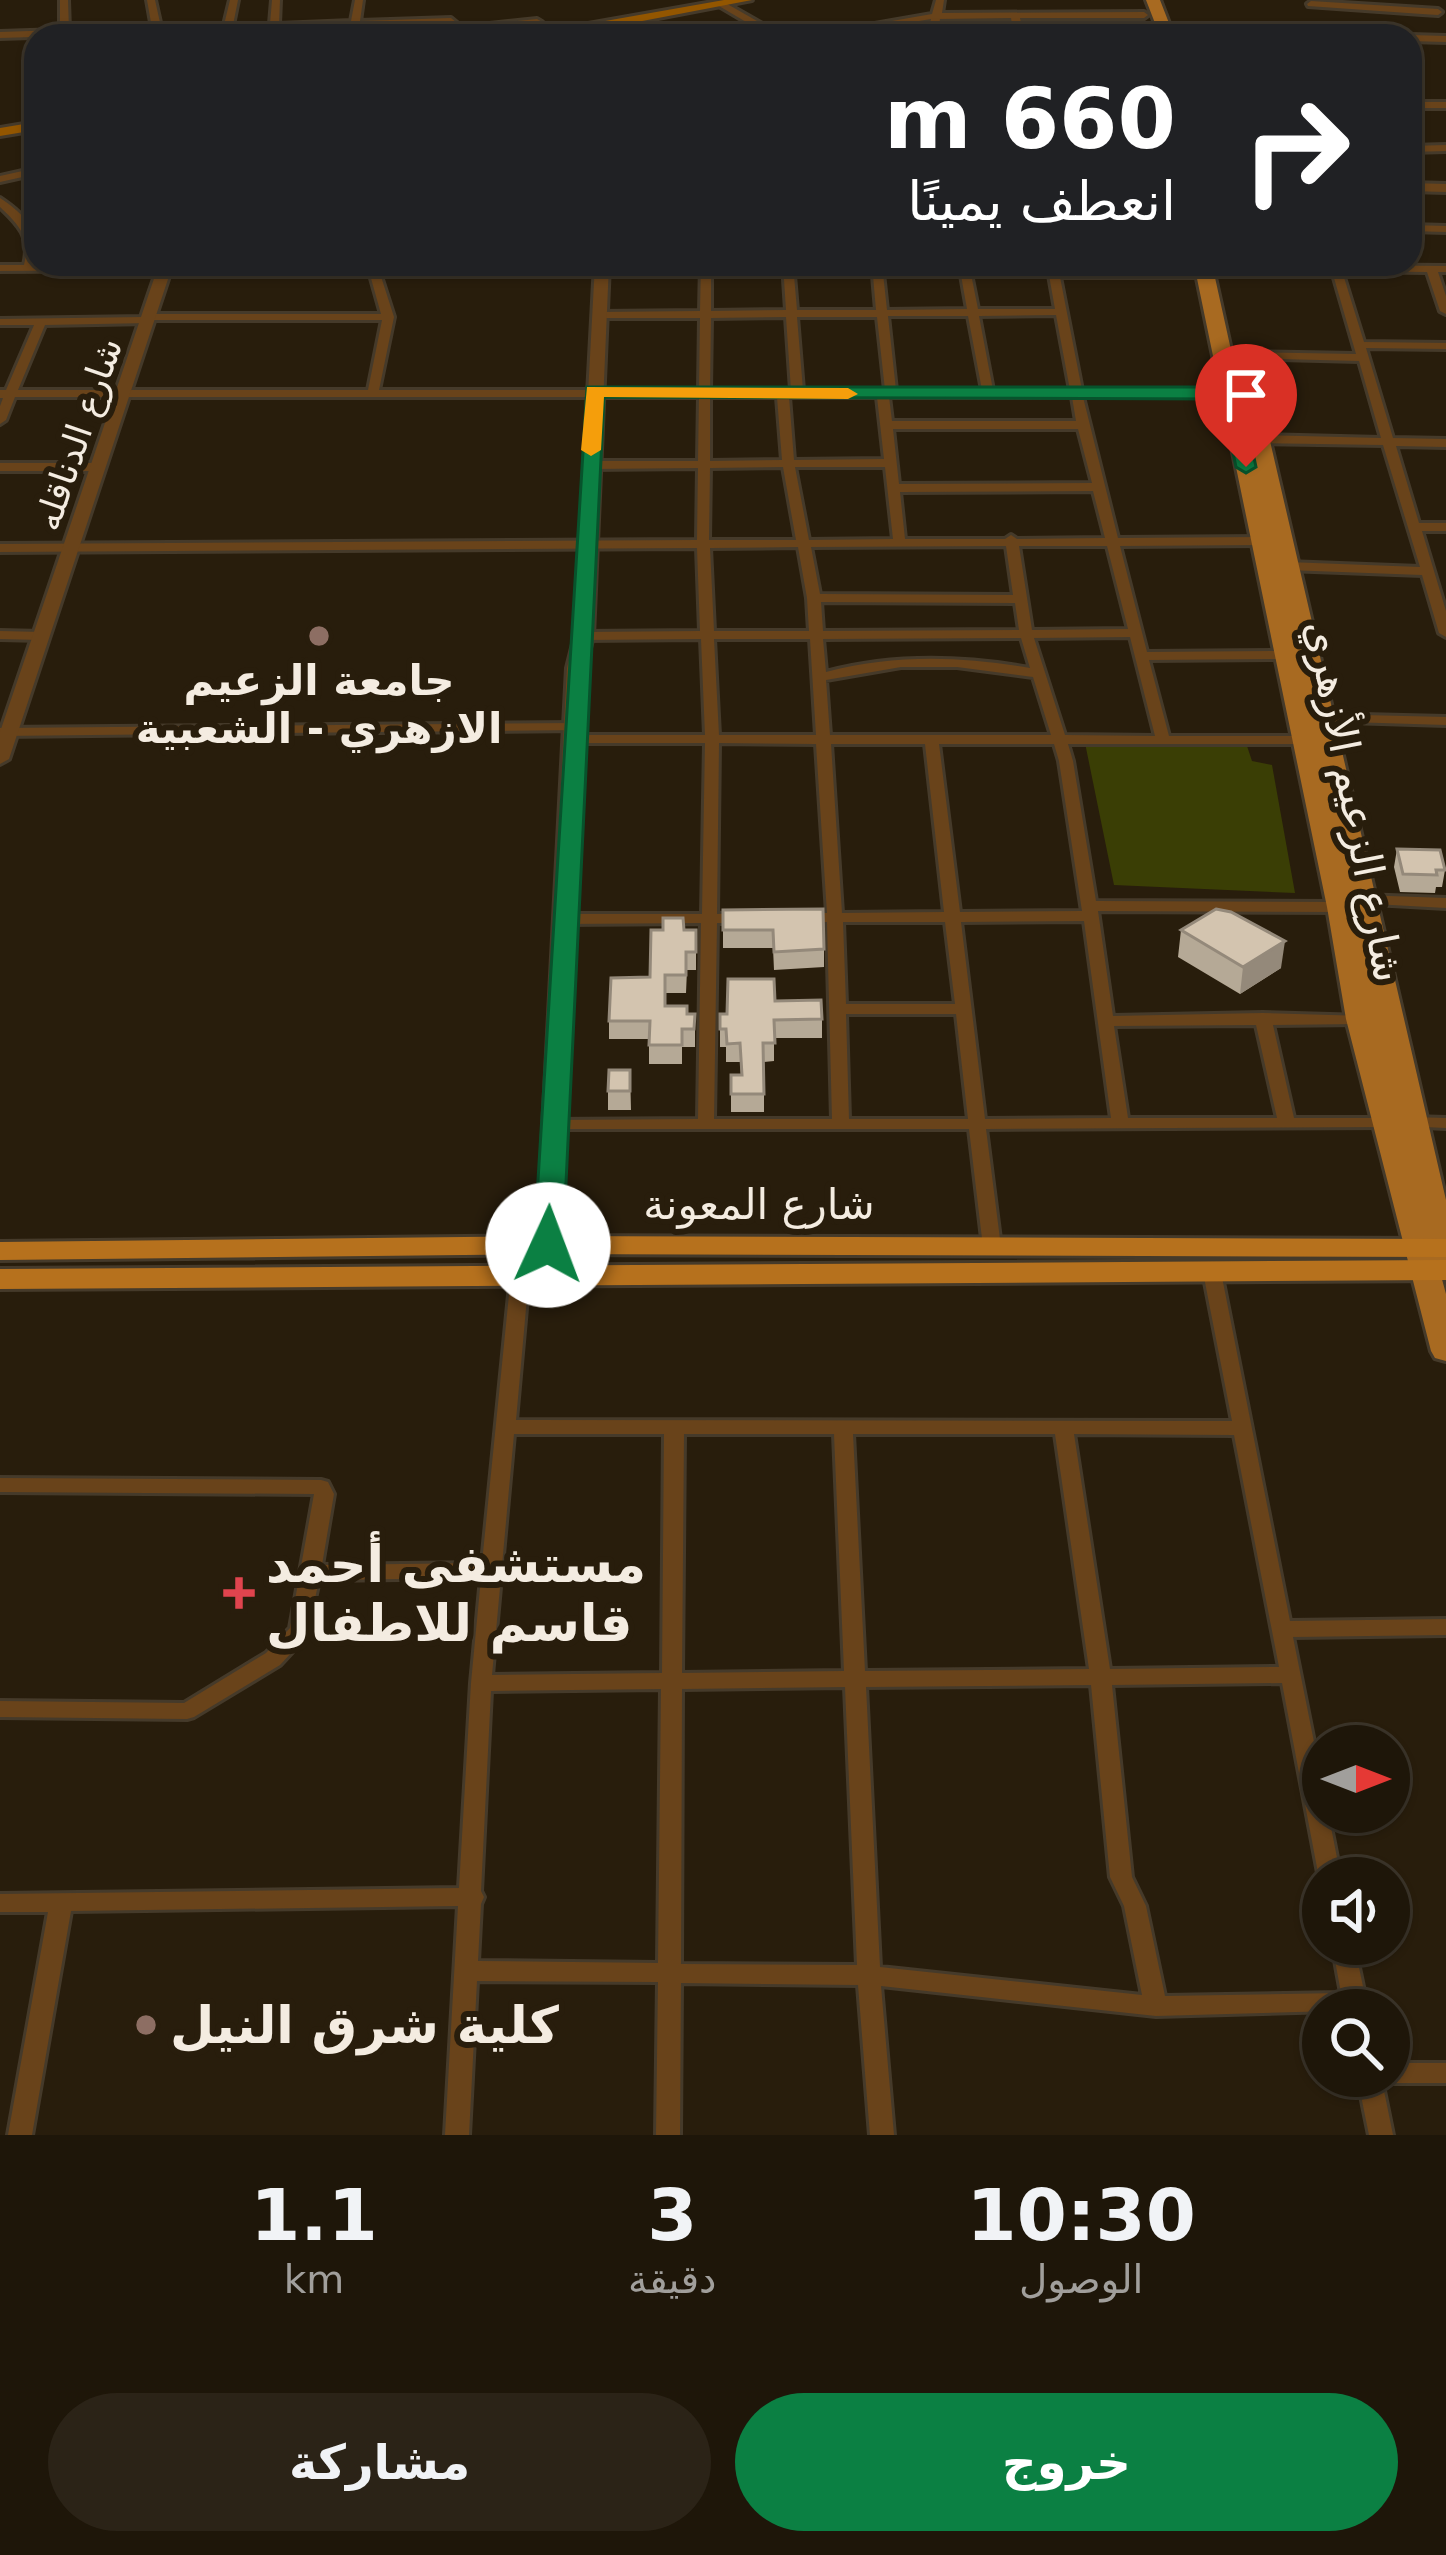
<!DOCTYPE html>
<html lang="ar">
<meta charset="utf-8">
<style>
body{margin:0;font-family:"DejaVu Sans","Noto Sans Arabic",sans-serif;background:#2b2317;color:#f1f3f6;direction:rtl;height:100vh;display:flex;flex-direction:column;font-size:45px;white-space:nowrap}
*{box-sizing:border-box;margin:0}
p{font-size:39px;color:#a19f9c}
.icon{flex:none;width:66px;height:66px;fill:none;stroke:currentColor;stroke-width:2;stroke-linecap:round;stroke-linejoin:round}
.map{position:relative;height:2135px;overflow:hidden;direction:ltr}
.details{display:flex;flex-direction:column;background:#1e1609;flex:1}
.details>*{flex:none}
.guide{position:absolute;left:24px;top:24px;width:1398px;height:252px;border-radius:36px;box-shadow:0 3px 9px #0004,0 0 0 3px #3c352a;direction:rtl;background:#202124;color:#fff;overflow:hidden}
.needle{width:78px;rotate:90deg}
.tools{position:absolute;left:1302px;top:1725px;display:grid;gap:24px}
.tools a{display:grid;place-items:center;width:108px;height:108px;border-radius:50%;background:#1e1609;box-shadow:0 3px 9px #0004,0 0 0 3px #3c352a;font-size:60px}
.pin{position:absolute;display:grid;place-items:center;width:102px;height:102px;color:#fff;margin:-123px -51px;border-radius:50% 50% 50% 0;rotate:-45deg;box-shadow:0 0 12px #0007}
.pin .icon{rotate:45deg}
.me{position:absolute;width:132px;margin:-66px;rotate:2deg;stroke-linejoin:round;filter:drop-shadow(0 0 9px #0008)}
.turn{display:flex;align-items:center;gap:42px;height:252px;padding:0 48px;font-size:54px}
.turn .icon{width:156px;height:156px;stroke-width:2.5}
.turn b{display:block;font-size:84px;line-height:102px}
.eta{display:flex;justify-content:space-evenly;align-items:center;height:204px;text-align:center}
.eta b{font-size:72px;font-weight:800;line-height:84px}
.action{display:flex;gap:24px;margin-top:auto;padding:24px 48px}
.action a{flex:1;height:138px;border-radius:72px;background:#0b8043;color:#fff;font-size:48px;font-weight:800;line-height:138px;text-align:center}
.action a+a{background:#2b2317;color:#f1f3f6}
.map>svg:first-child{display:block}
.green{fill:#3a3e05}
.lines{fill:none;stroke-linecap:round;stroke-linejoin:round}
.minor-casing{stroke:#453a2a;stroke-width:6}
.tertiary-casing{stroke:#453a2a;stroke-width:6}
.secondary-casing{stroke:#453a2a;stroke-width:6}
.primary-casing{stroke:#453a2a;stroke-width:6}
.trunk-casing{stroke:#453a2a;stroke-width:6}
.minor{fill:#69431a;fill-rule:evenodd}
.tertiary{fill:#69431a;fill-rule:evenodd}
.secondary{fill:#935600;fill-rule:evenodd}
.primary{fill:#a86a21;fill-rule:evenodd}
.trunk{fill:#b6711d;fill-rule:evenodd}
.wall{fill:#b5a996}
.shaded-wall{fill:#94897a}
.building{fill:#d3c4af;stroke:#94897a;stroke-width:3}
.route{fill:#0b8043;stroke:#07532c;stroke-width:3}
.slow{fill:#f59e0b}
.education-dot{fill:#8d6e63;stroke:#281d0c;stroke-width:4.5}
.health-dot{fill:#e0444e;stroke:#281d0c;stroke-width:4.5}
.labels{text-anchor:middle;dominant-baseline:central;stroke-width:12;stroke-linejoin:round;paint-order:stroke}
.far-street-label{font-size:36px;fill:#f4ece1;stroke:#281d0c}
.poi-label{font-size:42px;font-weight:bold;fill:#f4ece1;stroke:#281d0c}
.street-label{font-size:42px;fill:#f4ece1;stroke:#281d0c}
.near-poi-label{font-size:51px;font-weight:bold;fill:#f4ece1;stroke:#281d0c;text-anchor:start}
</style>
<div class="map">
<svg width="1446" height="2135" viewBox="0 0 1446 2135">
<rect width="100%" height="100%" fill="#281d0c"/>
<path class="green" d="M1085 743H1246L1252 761 1272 765 1295 893 1114 885Z"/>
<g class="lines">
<defs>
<path id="minor" d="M60 0H68L69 30 152 28 147 0H155L161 27 224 25 230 0H238L233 25 270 24 272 0H280L279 24 351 21 355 0H363L360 21 451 18 462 27 537 19 542 22 537 25 466 32 470 36H460L449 24 232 31 230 36H224L223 31 0 38V32L60 30Z
M936 0H944L942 13 1144 12 1148 15 1144 18H1020L1024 36H1014L1011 18 940 19 937 36H927L931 19 828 36H806L932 14Z
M722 1 780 34 782 36H770L719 6 718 4Z
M1311 1 1438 9 1442 12 1438 15 1422 14 1308 6 1307 4Z
M1166 29H1326L1331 32 1326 35 1163 34V30Z
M1410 35 1446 36V42L1410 41V36H1407Z
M1410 102H1446V108H1410Z
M1446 145V151L1410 152V146Z
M36 168V174L0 182V176Z
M0 198C27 216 40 231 34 265L166 264 170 267 165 270 0 271V265H24C31 237 19 225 0 207Z
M1410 225 1446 226V232L1410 231Z
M367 264H377L394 317 379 390H699L700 318H600L594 315 600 312 700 311 701 264H711V311L786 310 783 264H793L797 310H876L872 264H882L887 310 967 309 959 264H969L978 309H1055L1047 264H1057L1059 271 1209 272V276L1205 277H1060L1082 390 1230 389 1236 393 1230 397H1083L1118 538 1262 537 1268 541 1262 545 1120 546 1147 652 1286 651 1293 655 1286 659 1149 660 1169 736H1304L1311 740 1304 744H1068L1073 761 1096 901 1340 902 1348 907 1340 912 1098 911 1113 1016 1263 1013 1365 1016 1367 1019 1359 1024 1273 1025 1294 1118H1384L1392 1123 1390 1127 986 1129 1001 1247 992 1253 983 1247 969 1129H546L544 1125 552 1120 698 1119 701 923 564 924 556 919 564 914H702L705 743H575L568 739 575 735H705L701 639 584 640 577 636 584 632 700 631 697 548 0 552V544L697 540 698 468 590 469 584 465 590 461H698L699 397H15L6 420 0 424V406L3 398H0V390H6L34 325H0V319L145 317 150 314H381ZM1056 315 1070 390H993L979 316ZM888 316H968L982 390H896ZM786 317 791 390H710L711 318ZM797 317H877L885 390H803ZM154 320H382L368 390H18L45 325 149 323ZM710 397H777L782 460 710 461ZM789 397H877L884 459 794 460ZM889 397H1072L1076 421H892ZM893 429H1078L1092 483 899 484ZM783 467 796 540H709L710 468ZM795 467H885L893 539 809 540ZM1093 491 1105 538 1017 539 1011 535 1005 539H905L900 492ZM1006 546 1013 595 820 594 811 547ZM1019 546H1107L1128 629 1032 630ZM798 547 807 598 809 631H714L710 548ZM821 602 1015 603 1019 630 823 631ZM1130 637 1155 736 1065 735 1034 638ZM1021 638 1030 668C962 656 893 654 826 672L823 639ZM714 639H810L816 735H719ZM901 667H957L1033 677 1051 735H830L826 680ZM719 743 816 744 827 913H801L793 918 801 923 827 922 832 1119H714L717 923H745L753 918 745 913 717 914ZM831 744H925L944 912 842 913ZM939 744H1054L1059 761 1082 911 960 912ZM1084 921 1111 1118 985 1119 961 922ZM843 922H945L955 1004H846ZM846 1014H956L968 1119H849ZM1256 1025 1277 1118H1128L1114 1026Z
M1217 264 1446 266V272H1438L1446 296V314L1440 311 1427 272 1342 271 1364 342 1446 343V349L1366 348 1393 438 1446 439V447L1396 446 1419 523H1446V531H1422L1446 611V637L1439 633 1422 575 1287 570 1281 566 1287 562 1420 567 1383 445 1259 443 1253 439 1259 435 1381 438 1359 361 1241 358 1235 355 1241 352 1356 354 1332 271 1221 269 1217 268Z
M0 463H99L105 467 99 471H0Z
M0 631 42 632 49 636 42 640 0 639Z
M1321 714 1446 717V725L1316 721 1314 718Z
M575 723 582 727 580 730 0 736V728Z
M1361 895 1446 898V908L1356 903 1353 900Z
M1411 1117 1446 1118V1128L1405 1126 1403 1122Z
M1212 1266 1221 1272 1290 1621 1446 1619V1635L1293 1637 1323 1787V1812H1328L1341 1878H1323V1885L1319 1878 1282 1683 1112 1685 1132 1877 1146 1906 1165 1996 1341 1993 1332 1944H1354L1368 2010 1156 2016 881 1986 894 2135H870L858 1985 681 1983 680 2135H656L658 1982 477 1981 469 2135H445L458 1906 71 1911 32 2135H8L48 1912H0V1894L459 1888 471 1683 481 1578 319 1580 307 1636 280 1665 194 1717 187 1719 0 1717V1701L184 1703 266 1653 290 1628 314 1494 0 1492V1478L321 1480 328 1482 334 1494 322 1565 482 1563 511 1275 514 1271H526L529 1275 516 1420 1232 1421 1203 1272ZM514 1434H664L662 1673 492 1675ZM684 1434H834L844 1671 682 1673ZM853 1434H1055L1089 1669 865 1671ZM1074 1434 1234 1435 1279 1667 1110 1669ZM1091 1685 1110 1877 1124 1906 1142 1995 880 1967 866 1687ZM845 1687 857 1965 681 1964 682 1689ZM661 1689 658 1963 478 1961 481 1904 484 1897 481 1891 491 1691Z
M1389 2063H1446V2083H1389L1382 2081 1393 2135H1369L1357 2076H1389Z"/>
<path id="tertiary" d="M1410 183 1446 184V192L1410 191Z
M159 264H173L9 759 0 764V732Z
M595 264H609L593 636 585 668 559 1245 548 1252 537 1245 567 668 575 636Z"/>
<path id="secondary" d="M724 0H752L564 36H506L554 25 560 29Z
M36 122V130L0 136V128Z"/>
<path id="primary" d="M1146 0H1160L1174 36H1160Z
M1194 264H1212L1248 427 1257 422 1267 428 1446 1200V1263L1437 1261 1446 1294V1361L1435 1358 1431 1351 1346 1019 1327 907Z"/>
<path id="trunk" d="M548 1236 1446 1239V1257L548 1254 0 1260V1242Z
M1446 1260V1280L0 1289V1269Z"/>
</defs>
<use href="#minor" class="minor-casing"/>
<use href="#tertiary" class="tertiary-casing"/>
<use href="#secondary" class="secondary-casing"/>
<use href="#primary" class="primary-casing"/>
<use href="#trunk" class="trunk-casing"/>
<use href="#minor" class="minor"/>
<use href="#tertiary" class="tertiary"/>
<use href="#secondary" class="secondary"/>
<use href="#primary" class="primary"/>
<use href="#trunk" class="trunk"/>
</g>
<path class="wall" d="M1397 849 1445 870 1442 887H1436L1435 893 1400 892 1394 867Z
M723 910 824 949V967L774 970 773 948H723Z
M684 930H696V970H687L686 993H665V1006L687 1014H695V1047H682V1064H649V1039H609V1021L650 977Z
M1181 930 1281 968 1240 994 1178 957Z
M775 1001 822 1019V1038H774V1061L764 1062V1112H731V1075H741L740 1062H726V1047H720V1014H727Z
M630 1070 631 1110H608V1091Z"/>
<path class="shaded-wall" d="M1285 941 1281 968 1240 994 1243 967Z"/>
<path class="building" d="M1397 849 1440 850 1445 870H1436L1437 875 1403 874Z
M823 909 824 949 774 952 773 930H723V910Z
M1216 909 1231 912 1285 941 1243 967 1181 930Z
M663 918H683L684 930H696V952H686V975H665V1006H687V1014H695L694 1029H682V1045H649L650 1021H609L611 978 650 977 651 930H663Z
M728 979H774L775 1001 821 1000 822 1019 774 1020 775 1043H763L764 1094H731V1075H742L740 1043 727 1044 726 1029H720V1014H727Z
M609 1070H630V1091H608Z"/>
<path class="route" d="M587 387H1230L1240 393 1256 467 1246 473 1236 467 1222 399 604 397 563 1245 548 1255 534 1245Z"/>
<path class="slow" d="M587 387 848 388 858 394 848 399 604 397 601 450 591 456 581 450Z"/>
<g class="education-dot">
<circle cx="319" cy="636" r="12"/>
<circle cx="146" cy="2025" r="12"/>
</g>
<path class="health-dot" d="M233 1575h12v12h12v12h-12v12h-12v-12h-12v-12h12z"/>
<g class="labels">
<g class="far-street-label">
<text transform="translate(78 434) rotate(-71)">شارع الدناقله</text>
</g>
<g class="poi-label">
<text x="319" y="680">جامعة الزعيم<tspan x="319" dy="48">الازهري - الشعبية</tspan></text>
</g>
<g class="street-label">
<text transform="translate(1355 801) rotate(79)">شارع الزعيم الأزهري</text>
<text x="759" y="1204">شارع المعونة</text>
</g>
<g class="near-poi-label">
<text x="266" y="1564">مستشفى أحمد<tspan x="266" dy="59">قاسم للاطفال</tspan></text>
<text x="170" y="2025">كلية شرق النيل</text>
</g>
</g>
</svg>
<div class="tools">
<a><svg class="needle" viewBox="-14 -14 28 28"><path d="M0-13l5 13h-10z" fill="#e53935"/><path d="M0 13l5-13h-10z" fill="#a19f9c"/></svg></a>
<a><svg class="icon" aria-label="sound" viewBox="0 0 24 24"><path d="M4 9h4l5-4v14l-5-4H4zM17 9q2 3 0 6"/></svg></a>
<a><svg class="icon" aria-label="search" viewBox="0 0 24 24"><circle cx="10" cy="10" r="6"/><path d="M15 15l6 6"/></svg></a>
</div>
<div class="pin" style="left:1246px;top:467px;background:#d93025"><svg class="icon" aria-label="arrive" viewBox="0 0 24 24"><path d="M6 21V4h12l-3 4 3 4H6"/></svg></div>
<svg class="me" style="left:548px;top:1245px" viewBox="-20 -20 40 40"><circle r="19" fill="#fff"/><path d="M0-13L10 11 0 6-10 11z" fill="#0b8043"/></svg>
<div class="guide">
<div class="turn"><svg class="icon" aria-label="right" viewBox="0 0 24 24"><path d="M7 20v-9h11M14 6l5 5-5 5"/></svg><div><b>660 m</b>انعطف يمينًا</div></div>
</div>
</div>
<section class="details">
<div class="eta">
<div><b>10:30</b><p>الوصول</p></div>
<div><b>3</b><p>دقيقة</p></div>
<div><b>1.1</b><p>km</p></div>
</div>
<div class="action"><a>خروج</a><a>مشاركة</a></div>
</section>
